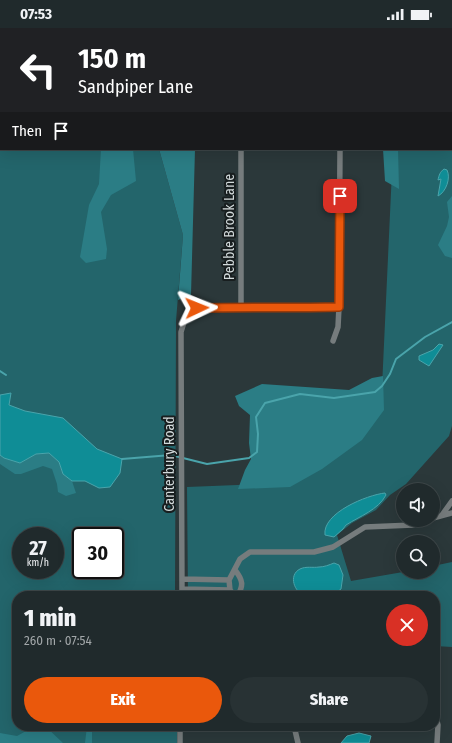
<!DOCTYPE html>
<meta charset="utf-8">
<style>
body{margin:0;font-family:"Fira Sans Condensed",sans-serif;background:#283234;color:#f1f3f6;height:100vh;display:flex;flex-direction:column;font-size:15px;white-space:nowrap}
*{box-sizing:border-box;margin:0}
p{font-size:13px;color:#a2a7a9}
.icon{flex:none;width:22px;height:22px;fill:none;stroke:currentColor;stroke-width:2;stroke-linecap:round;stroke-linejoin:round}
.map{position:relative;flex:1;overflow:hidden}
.sheet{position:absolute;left:12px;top:563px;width:428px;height:140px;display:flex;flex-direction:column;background:#202a2c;border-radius:16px;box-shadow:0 4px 16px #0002,0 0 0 1px #3d4648}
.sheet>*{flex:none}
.top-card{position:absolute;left:0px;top:0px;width:452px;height:122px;box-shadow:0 4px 16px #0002,0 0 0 1px #3d4648;background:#202124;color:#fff;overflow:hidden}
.tools{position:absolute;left:396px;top:455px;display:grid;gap:8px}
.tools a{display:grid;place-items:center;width:44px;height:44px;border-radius:50%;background:#202a2c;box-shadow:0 4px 16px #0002,0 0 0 1px #3d4648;font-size:20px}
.speed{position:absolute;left:12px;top:499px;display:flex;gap:8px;font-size:20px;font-weight:700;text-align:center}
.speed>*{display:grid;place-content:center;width:52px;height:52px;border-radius:50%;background:#202a2c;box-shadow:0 4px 16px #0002,0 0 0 1px #3d4648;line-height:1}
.speed small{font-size:10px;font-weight:400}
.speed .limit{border:2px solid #111;border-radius:6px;background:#fff;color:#111}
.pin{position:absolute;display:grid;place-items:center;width:34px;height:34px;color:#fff;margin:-17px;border-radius:8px;box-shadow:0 2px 6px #0006}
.me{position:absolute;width:44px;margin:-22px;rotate:88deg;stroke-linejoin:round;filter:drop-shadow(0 0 3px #0008)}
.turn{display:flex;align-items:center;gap:14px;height:84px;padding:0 12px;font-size:18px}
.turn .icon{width:52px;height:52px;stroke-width:2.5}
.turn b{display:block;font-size:28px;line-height:34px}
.then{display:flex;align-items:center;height:38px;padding:0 12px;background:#0003;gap:8px;font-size:15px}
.round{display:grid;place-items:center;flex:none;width:42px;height:42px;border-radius:21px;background:#283234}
.head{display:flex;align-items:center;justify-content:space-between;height:68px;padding:0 12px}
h1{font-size:24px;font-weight:800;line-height:30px}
.primary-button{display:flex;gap:8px;margin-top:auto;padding:8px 12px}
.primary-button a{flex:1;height:46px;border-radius:24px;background:#ea580c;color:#fff;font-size:16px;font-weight:800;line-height:46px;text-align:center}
.primary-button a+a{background:#283234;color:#f1f3f6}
.status{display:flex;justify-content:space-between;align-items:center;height:28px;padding:0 20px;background:#202a2c;direction:ltr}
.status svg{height:11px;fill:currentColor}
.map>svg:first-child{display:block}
.green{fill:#23656b;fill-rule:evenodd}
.forest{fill:#2b7d85}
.water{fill:#0f8d96;stroke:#4aa4ab}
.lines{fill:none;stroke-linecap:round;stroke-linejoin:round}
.stream{stroke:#4aa4ab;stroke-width:2}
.minor{stroke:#767c7d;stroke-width:5.5}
.route-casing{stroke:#983908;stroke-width:10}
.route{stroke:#ea580c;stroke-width:7}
.labels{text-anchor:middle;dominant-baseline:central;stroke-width:4;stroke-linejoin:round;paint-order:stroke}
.street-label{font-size:14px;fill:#d2dadb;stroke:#181e1f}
</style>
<div class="status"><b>07:53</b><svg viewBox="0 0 49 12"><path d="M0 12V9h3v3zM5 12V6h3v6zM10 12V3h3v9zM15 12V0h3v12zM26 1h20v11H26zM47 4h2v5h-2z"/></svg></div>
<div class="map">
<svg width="452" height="715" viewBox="0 0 452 715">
<rect width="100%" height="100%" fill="#2b383a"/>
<path class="green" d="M0 0H126L1 1V121H159L183 207 176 293 175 568H17V698H177V715H0ZM21 508H55V542H21ZM81 508H115V542H81Z
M452 0V398L449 408 406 456 390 467 376 482 352 495 337 507 351 553 403 544H433V538L452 534V619L435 618V568H188L187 459 285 455 381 381 393 121H451V1H445Z"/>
<path class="forest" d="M101 121H133L136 153 111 167 101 184 107 221 106 231 86 235 80 229 89 177 99 156Z
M159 121H195L191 267 178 272 183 207Z
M383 121H398L399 161 385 153Z
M452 168V230L445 228 438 217 447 198 449 189 447 174Z
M383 348 384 382 362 412 322 441 290 459 238 461 245 442 251 431 249 415 250 387 239 378 235 368 262 356 349 362 372 350Z
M49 425 59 434 63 446 72 453 76 465 66 468 58 464 57 456 52 441 43 438 21 446H15L0 436V427L4 430 20 435 36 426Z
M35 698H45L63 715H0V705L17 708Z
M87 698H92V715H85Z"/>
<path class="water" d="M444 141 447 142C451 150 446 164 438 168L441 151 438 152C439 147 440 144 444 141Z
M439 316 443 317 429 338 419 332V328L433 322Z
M11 365 9 377 25 383 63 390 97 421 122 431 120 445 110 459 99 460 85 453H72L63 446 59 434 49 425 36 426 20 435 4 430 0 427V367Z
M385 465 386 467C378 482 360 488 346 497L343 501 334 509 325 507C322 485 367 467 385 465Z
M334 535 339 537 343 547 341 561C333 568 317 571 306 568 294 565 288 547 300 541 306 538 313 540 319 539 324 539 329 537 334 535Z
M359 705 371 708 369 715H341L347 708Z"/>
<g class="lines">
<path class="stream" d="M0 343 6 347
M122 431 171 427 207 436 249 430 257 424 258 406 256 389 265 375 300 366 334 370 375 364 382 358 390 346 396 331 425 309 452 294"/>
<path class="minor" d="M340 0V1
M242 1V0
M241 278V121
M333 313 338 299 339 279 340 121
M442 487 452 473
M433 490 452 485
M235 542C243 552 244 558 237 568
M182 551 229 552
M182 561 230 562
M182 568 181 304 186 288 197 280 241 278 286 280 339 279
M235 568 230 562 229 552 240 531 250 524H314L333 519 365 499 413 497 428 492
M435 686 438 697 437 715
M180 698V715
M294 698 298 715"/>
</g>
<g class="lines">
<defs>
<path id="route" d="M197 280C244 279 292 280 339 279L340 168"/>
</defs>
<use href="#route" class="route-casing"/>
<use href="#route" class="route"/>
</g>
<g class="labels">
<g class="street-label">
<text transform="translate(229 199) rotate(-90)">Pebble Brook Lane</text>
<text transform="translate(169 436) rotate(-90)">Canterbury Road</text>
</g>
</g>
</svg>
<div class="tools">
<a><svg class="icon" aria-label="sound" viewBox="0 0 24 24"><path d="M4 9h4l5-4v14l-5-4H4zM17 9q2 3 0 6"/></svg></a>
<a><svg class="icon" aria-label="search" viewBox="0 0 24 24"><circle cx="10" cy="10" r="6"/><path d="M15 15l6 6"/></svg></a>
</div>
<div class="speed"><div>27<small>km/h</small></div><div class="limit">30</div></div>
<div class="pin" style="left:340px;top:168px;background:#d93025"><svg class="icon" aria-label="arrive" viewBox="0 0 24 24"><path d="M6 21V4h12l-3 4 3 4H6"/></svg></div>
<svg class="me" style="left:197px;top:280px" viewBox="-20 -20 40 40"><path d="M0-17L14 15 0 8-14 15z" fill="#ea580c" stroke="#fff" stroke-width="4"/></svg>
<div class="top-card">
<div class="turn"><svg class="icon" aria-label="left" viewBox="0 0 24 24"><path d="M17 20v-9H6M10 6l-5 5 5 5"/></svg><div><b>150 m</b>Sandpiper Lane</div></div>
<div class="then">Then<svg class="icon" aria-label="arrive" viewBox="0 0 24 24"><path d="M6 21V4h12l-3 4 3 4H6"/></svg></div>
</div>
<section class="sheet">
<div class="head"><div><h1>1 min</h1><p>260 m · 07:54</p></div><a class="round" style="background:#d93025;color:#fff"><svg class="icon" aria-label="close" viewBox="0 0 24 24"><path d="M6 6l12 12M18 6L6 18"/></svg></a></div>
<div class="primary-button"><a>Exit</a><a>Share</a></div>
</section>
</div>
